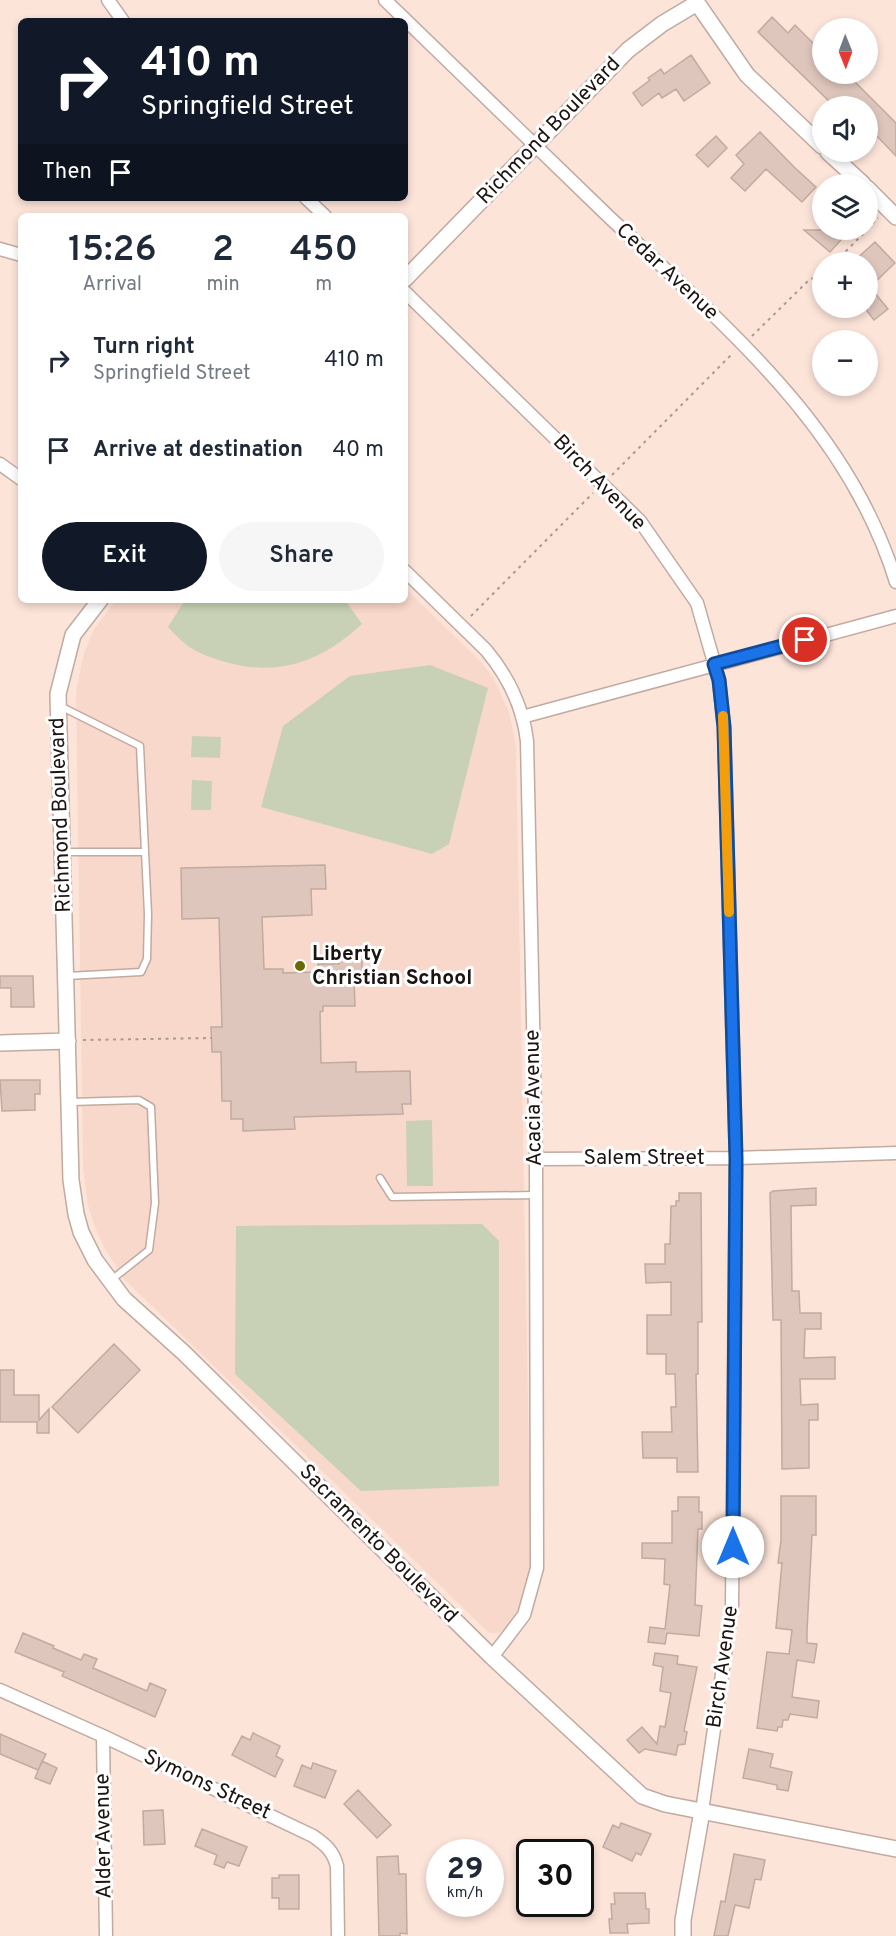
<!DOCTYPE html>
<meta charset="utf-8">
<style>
body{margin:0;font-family:Overpass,sans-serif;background:#f6f6f7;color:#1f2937;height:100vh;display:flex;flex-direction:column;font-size:22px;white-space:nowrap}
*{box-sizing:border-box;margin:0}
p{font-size:20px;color:#747a83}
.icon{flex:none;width:33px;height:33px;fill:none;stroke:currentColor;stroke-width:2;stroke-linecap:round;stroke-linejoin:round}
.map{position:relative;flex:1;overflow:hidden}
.details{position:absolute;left:18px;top:213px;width:390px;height:390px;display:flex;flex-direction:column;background:#fff;border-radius:9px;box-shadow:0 3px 9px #0003}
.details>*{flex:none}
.banner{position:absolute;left:18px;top:18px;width:390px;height:183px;border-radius:9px;box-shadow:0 3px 9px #0003;background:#111827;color:#fff;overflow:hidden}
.needle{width:39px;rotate:179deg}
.fabs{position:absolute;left:812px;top:18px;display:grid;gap:12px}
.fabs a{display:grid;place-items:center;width:66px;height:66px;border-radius:50%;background:#fff;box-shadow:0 3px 9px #0003;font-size:30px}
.speed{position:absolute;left:426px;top:1839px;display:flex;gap:12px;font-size:30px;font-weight:700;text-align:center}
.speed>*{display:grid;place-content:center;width:78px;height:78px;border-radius:50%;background:#fff;box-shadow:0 3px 9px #0003;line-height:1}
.speed small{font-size:15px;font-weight:400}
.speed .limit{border:3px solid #111;border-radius:9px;background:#fff;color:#111}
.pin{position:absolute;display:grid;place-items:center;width:51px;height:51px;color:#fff;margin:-26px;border:3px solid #fff;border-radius:50%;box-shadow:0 2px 6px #0007}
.me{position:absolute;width:66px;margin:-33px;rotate:0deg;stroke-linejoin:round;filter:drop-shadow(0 0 4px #0008)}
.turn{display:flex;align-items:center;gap:21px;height:126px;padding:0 24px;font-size:27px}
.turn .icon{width:78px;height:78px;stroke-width:2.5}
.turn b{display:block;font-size:42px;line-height:51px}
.then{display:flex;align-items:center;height:57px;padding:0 24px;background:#0003;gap:12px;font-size:22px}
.eta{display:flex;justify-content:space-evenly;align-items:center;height:102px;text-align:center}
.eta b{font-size:36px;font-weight:600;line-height:42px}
.action{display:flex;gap:12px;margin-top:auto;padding:12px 24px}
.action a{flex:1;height:69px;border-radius:36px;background:#111827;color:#fff;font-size:24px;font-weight:600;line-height:69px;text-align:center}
.action a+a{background:#f6f6f7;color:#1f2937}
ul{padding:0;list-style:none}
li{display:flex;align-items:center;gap:18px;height:90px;padding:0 24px}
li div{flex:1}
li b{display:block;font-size:22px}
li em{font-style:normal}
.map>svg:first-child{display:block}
.built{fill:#f8d8ca}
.green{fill:#c8d1b5}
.building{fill:#dec6bc;stroke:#c1aaa0;stroke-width:1.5}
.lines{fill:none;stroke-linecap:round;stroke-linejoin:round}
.service-casing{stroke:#c1aaa0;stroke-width:9}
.minor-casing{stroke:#c1aaa0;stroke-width:15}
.tertiary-casing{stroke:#c1aaa0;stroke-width:18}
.path{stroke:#ab9991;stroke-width:2;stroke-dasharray:3 4.5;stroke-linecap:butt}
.service{stroke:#fff;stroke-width:6}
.minor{stroke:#fff;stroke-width:12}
.tertiary{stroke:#fff;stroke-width:15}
.route-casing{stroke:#114b97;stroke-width:15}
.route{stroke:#1a73e8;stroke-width:10}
.slow{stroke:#f59e0b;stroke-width:10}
.poi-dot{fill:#6f6700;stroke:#fff;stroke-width:2}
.labels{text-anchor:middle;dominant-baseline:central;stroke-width:6;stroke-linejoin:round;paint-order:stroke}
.street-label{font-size:21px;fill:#1c1411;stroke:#fff}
.poi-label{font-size:21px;font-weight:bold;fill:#1c1411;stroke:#fff;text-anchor:start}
</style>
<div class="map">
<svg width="896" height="1936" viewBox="0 0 896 1936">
<rect width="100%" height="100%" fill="#fce4d9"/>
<path class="built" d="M405 588 481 662 493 677 509 712 516 746 531 1565 529 1581 519 1608 509 1624 501 1632 496 1633H490L486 1630 124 1279 103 1245 95 1227 88 1205 83 1168 76 692 84 653 93 631 116 600H405Z"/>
<path class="green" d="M185 600H345L362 624C321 662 277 678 222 661 209 657 195 652 184 643 178 638 173 632 168 627Z
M430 665 488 688 449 844 432 854 261 807 283 726 350 676Z
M192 736 221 737 220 758 191 757Z
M192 780 212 781 211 810H191Z
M432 1120 433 1186H407L406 1121Z
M482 1224 499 1241V1486L361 1491 235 1374 236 1226Z"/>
<path class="building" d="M772 17 788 33 795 25 822 52V74H847L896 123V156L873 132 867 138V106H834L758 32Z
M691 55 710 83 684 101 676 89 662 98 659 93 642 106 633 93 650 80 648 78 661 69 664 74Z
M760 132 794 167 816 187 802 202 766 169 745 191 731 178 744 164 736 155Z
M716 136 727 148 708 167 696 155Z
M804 230H850L830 252Z
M875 242 895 263 870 287 888 309 874 320 867 311V262H853Z
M325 865 326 889H311L312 915 262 917 264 969H283V973L319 972 318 964H339V958L362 960V980H354L355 1006H323V1011L320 1012 321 1063 356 1062V1072L410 1071 411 1104H402L403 1114 294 1117 295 1129 243 1131V1119H231V1101H222L221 1052H212L211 1027H222L219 918 182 919 181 868Z
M0 976H33L34 1007H11V988H0Z
M0 1080H40V1094H35V1110L2 1111Z
M816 1188V1205L791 1206 792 1291H799L800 1313H821V1329H805L804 1358 835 1357V1379H800L801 1405 818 1404V1420H809V1468L782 1469 781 1320H773L770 1193 773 1191Z
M679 1193H701L702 1322H698V1374H696L698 1472H677V1458H643L642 1432H672L671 1407H676L675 1374H666V1354H647V1315H671V1282L646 1283 645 1264H665V1244H670L671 1206H676V1201H679Z
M114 1344 140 1370 78 1433 52 1407Z
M0 1370H14V1395H39V1420L49 1409V1433H37V1422H0Z
M781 1496H816V1535H812L807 1631V1643L817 1644 814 1663 797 1660 792 1697 819 1701 817 1718 790 1714 788 1720H783L782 1727H778L777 1731 757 1728 767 1652 789 1654 792 1630 776 1628 782 1563H778L781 1540Z
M678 1497H699V1512H702V1529H698L695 1605 702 1606 699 1636 667 1633 665 1644 648 1642 650 1627 665 1629 670 1585 664 1584 665 1559 642 1558V1543H672V1511H678Z
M23 1633 54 1646 53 1648 81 1660 84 1654 97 1659 93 1668 147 1691 150 1683 166 1690 155 1717 62 1676 64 1672 15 1652Z
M655 1653 678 1656 677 1664 697 1667 684 1731 687 1732 685 1744 678 1745 676 1755 645 1749 639 1753 627 1740 642 1727 657 1744 660 1726 665 1727 671 1693 660 1691 663 1667 653 1665Z
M253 1733 280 1746 276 1756 283 1760 275 1777 232 1755 242 1736 250 1740Z
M0 1734 46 1754 38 1770 0 1754Z
M749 1749 773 1754 770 1767 792 1772 788 1791 777 1789V1785L743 1778Z
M42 1761 57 1768 50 1784 35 1778Z
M313 1763 336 1771 325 1798 294 1786 302 1765 311 1769Z
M358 1790 391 1825 377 1838 344 1804Z
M163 1810 165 1844 144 1845 143 1811Z
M621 1823 651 1834 641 1855 636 1853 632 1861 603 1847 613 1825 619 1828Z
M202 1829 247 1847 239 1866 227 1862 224 1868 214 1864 217 1855 195 1846Z
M734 1854 765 1860 761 1880 755 1879 749 1908 735 1905 728 1936H714L721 1901 725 1902Z
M398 1856 399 1874H406L407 1934 400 1933V1936H379L377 1857Z
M279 1875H299V1909H279V1898H272V1878H279Z
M614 1893H645L646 1909H649V1923L627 1924 628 1933H610L609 1919H612L611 1904H615Z"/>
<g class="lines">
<defs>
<path id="service" d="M60 706 140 746 148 914 147 959 141 972 67 976
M63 852H145
M71 1102 139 1100 151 1107 155 1203 149 1250 110 1281
M380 1178 392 1197 536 1195"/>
<path id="minor" d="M108 0 123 21
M385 0C459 72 533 144 607 215 722 324 848 425 896 582
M306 198 325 216
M0 249 21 255
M405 292 640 521 697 603 719 680 724 727 736 1158 732 1606 702 1811
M0 464 21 479
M405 571 486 650C507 675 523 707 527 741L536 1159 537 1568 524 1615 492 1657
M522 717 896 616
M536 1159 736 1158 896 1153
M0 1690 103 1736 313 1836C326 1845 333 1851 337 1866L338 1936
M103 1736 106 1936"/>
<path id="tertiary" d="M695 0 747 75 822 146
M828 152 863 184
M867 188 896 217
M405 279 628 50 662 24 697 3
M100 600 73 635 58 694 71 1180 76 1214 81 1232 95 1260 124 1299 184 1353 492 1657 642 1796 665 1804 896 1849
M0 1043 68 1041
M683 1936V1920L702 1811"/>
</defs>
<use href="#service" class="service-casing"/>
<use href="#minor" class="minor-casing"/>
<use href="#tertiary" class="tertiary-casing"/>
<path class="path" d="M867 229 878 218
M835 262 867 230
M752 336 810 279 822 276
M612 475 732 354
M471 616 593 493
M83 1040 212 1038"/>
<use href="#service" class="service"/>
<use href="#minor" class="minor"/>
<use href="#tertiary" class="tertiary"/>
</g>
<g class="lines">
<defs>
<path id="route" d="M733 1547 736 1158 724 727 719 680 714 664 805 640"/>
</defs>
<use href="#route" class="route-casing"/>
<use href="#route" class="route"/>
<path class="slow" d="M723 716 729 912"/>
</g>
<circle class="poi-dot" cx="300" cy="966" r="6"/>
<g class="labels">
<g class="street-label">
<text transform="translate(549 131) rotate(-46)">Richmond Boulevard</text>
<text transform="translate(667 272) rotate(43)">Cedar Avenue</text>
<text transform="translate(599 483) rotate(46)">Birch Avenue</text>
<text transform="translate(61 815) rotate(-92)">Richmond Boulevard</text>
<text transform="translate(534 1098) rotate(-91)">Acacia Avenue</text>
<text x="644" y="1158">Salem Street</text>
<text transform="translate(378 1544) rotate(45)">Sacramento Boulevard</text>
<text transform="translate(723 1667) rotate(-82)">Birch Avenue</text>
<text transform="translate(207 1785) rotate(25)">Symons Street</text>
<text transform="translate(104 1836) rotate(-91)">Alder Avenue</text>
</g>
<g class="poi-label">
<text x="312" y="954">Liberty<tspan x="312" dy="24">Christian School</tspan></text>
</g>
</g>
</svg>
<div class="fabs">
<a><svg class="needle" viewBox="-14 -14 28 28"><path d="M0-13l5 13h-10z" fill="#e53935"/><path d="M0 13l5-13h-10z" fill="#747a83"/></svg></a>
<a><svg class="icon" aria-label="sound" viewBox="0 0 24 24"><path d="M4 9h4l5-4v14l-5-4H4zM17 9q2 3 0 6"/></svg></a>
<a><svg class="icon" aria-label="layers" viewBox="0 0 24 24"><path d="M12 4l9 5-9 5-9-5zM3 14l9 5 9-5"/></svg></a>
<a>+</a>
<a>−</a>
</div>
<div class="speed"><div>29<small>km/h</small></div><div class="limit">30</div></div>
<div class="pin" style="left:805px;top:640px;background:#d93025"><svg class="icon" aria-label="arrive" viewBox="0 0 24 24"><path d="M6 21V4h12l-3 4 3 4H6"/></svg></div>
<svg class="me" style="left:733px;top:1547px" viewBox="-20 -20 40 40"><circle r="19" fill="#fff"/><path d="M0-13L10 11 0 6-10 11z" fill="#1a73e8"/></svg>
<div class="banner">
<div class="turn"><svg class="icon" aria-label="right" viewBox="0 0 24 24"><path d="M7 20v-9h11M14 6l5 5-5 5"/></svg><div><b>410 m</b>Springfield Street</div></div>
<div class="then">Then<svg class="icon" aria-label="arrive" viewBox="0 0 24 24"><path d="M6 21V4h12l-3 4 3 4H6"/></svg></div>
</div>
<section class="details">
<div class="eta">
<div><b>15:26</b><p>Arrival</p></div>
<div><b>2</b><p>min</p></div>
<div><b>450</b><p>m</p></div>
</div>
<ul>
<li><svg class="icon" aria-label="right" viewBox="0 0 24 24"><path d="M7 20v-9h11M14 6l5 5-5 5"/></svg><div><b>Turn right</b><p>Springfield Street</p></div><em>410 m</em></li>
<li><svg class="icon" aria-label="arrive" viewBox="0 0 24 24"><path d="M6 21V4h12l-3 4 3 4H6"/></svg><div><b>Arrive at destination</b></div><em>40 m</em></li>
</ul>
<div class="action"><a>Exit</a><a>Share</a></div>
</section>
</div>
